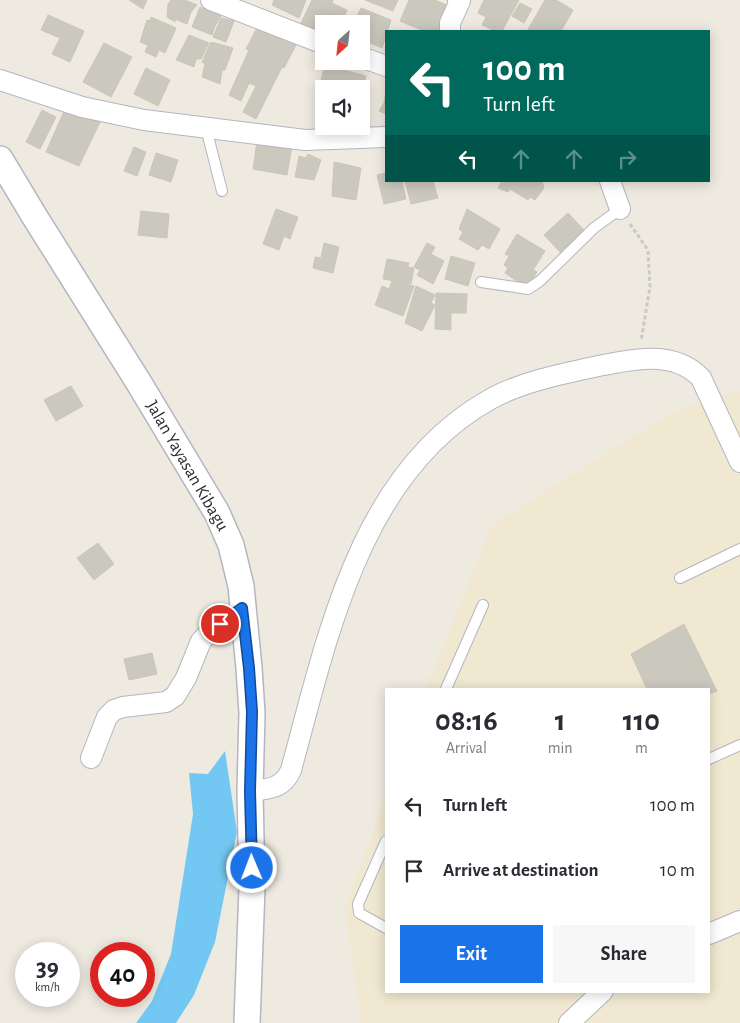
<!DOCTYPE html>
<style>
body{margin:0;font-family:"Alegreya Sans",sans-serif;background:#f7f7f7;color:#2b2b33;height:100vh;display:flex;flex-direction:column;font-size:19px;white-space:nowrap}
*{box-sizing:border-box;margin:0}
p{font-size:16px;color:#7c7c81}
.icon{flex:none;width:28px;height:28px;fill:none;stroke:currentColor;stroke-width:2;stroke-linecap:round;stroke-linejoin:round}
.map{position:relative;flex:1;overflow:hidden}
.side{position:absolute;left:385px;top:688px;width:325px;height:305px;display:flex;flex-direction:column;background:#fff;border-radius:0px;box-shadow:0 2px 12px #0003}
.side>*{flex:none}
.guide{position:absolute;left:385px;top:30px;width:325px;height:152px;border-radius:0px;box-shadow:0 2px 12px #0003;background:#00695c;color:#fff;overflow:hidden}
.needle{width:32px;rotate:207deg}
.tools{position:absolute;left:315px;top:15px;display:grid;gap:10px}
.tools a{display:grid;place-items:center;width:55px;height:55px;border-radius:0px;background:#fff;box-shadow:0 2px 12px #0003;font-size:25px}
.speed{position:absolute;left:15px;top:942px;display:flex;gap:10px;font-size:25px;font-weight:700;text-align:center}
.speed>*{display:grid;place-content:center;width:65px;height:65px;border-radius:50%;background:#fff;box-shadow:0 2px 12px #0003;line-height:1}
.speed small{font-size:12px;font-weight:400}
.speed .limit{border:8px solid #d22;background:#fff;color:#111}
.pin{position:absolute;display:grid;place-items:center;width:42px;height:42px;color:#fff;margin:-21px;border:2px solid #fff;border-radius:50%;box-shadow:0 1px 5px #0007}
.me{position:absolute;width:55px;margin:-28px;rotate:359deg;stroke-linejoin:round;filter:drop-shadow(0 0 4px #0008)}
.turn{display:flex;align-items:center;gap:18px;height:105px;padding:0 15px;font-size:22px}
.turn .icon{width:65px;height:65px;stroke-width:2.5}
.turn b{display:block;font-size:35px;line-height:42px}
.lanes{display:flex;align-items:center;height:48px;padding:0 15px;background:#0003;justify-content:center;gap:25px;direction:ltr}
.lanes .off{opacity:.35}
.eta{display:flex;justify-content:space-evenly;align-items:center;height:85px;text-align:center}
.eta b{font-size:30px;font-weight:600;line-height:35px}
.cta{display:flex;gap:10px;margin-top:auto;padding:10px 15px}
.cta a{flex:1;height:58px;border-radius:0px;background:#1a73e8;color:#fff;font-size:20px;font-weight:600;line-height:58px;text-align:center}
.cta a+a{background:#f7f7f7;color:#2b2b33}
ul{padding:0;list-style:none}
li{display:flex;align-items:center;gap:15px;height:65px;padding:0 15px}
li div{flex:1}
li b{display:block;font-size:19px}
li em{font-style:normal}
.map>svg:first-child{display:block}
.education{fill:#f0e8d0}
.water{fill:#72c8f2}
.building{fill:#cbc8be;stroke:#cbc6b9}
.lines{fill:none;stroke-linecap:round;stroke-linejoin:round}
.service-casing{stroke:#b4b5c1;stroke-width:12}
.minor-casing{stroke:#b4b5c1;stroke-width:22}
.tertiary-casing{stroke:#b4b5c1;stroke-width:28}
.path{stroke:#c9c9c9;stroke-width:3;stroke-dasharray:4 2.5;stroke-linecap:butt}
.service{stroke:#fff;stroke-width:10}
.minor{stroke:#fff;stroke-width:20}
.tertiary{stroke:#fff;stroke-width:25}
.route-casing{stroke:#114b97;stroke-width:12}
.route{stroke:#1a73e8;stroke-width:9}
.labels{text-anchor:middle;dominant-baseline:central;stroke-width:4.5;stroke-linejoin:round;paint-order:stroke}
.street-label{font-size:18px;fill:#2e2e2e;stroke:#fff}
</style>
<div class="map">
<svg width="740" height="1023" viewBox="0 0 740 1023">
<rect width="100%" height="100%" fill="#efeae0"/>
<path class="education" d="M740 391V1023H361L345 907 386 794V991H709V689H426L492 525 669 414 687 407Z"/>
<path class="water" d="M225 751 237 832 215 942 194 995 176 1023H136L152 1001 171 954 193 814 189 773 208 774Z"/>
<path class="building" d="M129 0H147L143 9Z
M171 0H185L197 5 191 12 187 24 175 19V22L167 17 168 4Z
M274 0H306L299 18 272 5Z
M312 0H333L332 3 347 10 341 24H324V31L320 29 317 34 300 25Z
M365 0H398L393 11Z
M409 0H435L454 8 445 31H424L400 21Z
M484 0H519L502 31H495L482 25 486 17 478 13Z
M545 0H556L573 10 561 31H527Z
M520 3 532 9 524 23 512 16Z
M200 7 221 16 215 26 212 35 192 27Z
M361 8 391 20 382 48 361 39V24H353Z
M48 15 84 31 70 62 52 54 60 38 41 30Z
M151 17 176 28 165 53 159 50 156 57 145 52 148 45 140 42 147 20 150 21Z
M221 18 234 21 226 42 213 37Z
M259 24 297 43 284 68 282 67 256 119 243 112 256 86 249 83 241 101 229 95 249 50 246 49Z
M189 35 209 43 201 59H196L194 67 176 60Z
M211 42 233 48 225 70H222L220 84 202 77 205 64 202 62Z
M104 43 132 57 111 97 83 82Z
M325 65 366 76 361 95V89H324V97L317 95Z
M146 68 170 80 158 106 134 94Z
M386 91V114L379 111 384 103Z
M65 109 100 122 79 166 46 152Z
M42 110 56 117 40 149 26 142Z
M257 141 292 146 287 175 253 169Z
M134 147 146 152 137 176 124 171Z
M156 153 178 160 171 182 149 175Z
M308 154 321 160 314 180 295 177 299 156 306 158Z
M334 162 361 168 356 200 332 196Z
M386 173V181H402L406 199 384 204 377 175Z
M405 181H433L438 198 411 204Z
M502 181H542L544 188 535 200 530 197 528 200 510 189 508 192 498 188Z
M276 209 298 217 290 239 284 236 279 250 263 244Z
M467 209 500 229 489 249 482 245 478 250 459 239 463 232 459 229Z
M141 211 169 214 167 238 138 235Z
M568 213 585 231 561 253 544 235Z
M517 234 545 251 533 270 537 272 527 288 505 273 508 268 504 265 509 256 505 254Z
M324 243 339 247 333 273 313 268 315 257 321 258Z
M427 243 435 247 431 254 444 261 433 284 417 275 420 270 414 267Z
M451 256 475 263 468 286 445 279Z
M387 259 409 263 408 267 414 268 411 284 383 279Z
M392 281 414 286 403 316 375 305 382 286 389 289Z
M416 286 435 295 431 303 435 305 422 331 405 323Z
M436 293 467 294 466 313H451V330L435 329Z
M71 386 83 406 56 421 44 400Z
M98 543 114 564 94 580 77 558Z
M684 624 717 691 709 694V689H647L631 654Z
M152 653 157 674 129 680 124 659Z"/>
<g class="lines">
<defs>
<path id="service" d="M206 128 222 191
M481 282 528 289 540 281 594 228 620 209
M680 578 740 549
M446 689 483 605
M709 759 740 745
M386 841 358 904 359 913 386 928"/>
<path id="minor" d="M211 0 324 44
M450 31V23L460 1 458 0
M361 57 386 66
M0 80 82 107 144 120 305 140 386 137
M610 181 620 209
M91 758 107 717 114 710 123 707 166 702 175 696 186 678 201 641 210 632 242 608
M250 791C268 789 283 789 291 770 327 639 359 473 489 400 518 383 561 374 594 367 628 360 673 348 701 378L740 462
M709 934 740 921
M569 1023 603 991"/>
<path id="tertiary" d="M0 159 33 214 139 383 217 513 231 545 241 586 249 668 252 713 250 791 252 888 247 1023"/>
</defs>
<use href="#service" class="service-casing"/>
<use href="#minor" class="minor-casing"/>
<use href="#tertiary" class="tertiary-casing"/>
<path class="path" d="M630 224 648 250 650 287 641 341"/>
<use href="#service" class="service"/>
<use href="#minor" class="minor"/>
<use href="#tertiary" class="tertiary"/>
</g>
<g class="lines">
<defs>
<path id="route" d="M220 624 242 608 249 668 252 712 250 791 252 868"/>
</defs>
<use href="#route" class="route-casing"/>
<use href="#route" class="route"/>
</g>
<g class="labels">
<g class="street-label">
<text transform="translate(187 466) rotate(60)">Jalan Yayasan Kibagu</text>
</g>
</g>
</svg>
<div class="tools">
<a><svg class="needle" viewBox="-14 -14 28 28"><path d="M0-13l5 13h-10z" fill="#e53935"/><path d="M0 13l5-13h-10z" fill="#7c7c81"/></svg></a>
<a><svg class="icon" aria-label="sound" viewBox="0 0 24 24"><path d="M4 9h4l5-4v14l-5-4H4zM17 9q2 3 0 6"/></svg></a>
</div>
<div class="speed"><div>39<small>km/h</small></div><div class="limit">40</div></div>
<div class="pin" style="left:220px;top:624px;background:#d93025"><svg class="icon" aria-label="arrive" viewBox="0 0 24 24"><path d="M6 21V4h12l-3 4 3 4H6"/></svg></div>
<svg class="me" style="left:252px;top:868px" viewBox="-20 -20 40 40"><circle r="17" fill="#1a73e8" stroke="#fff" stroke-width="3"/><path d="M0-11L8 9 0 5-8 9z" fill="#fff"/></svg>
<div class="guide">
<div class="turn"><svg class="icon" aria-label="left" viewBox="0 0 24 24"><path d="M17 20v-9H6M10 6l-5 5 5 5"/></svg><div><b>100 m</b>Turn left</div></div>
<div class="lanes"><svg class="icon" aria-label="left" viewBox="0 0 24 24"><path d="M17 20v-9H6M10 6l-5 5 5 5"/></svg><svg class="icon off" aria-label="ahead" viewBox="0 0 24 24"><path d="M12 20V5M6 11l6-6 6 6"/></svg><svg class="icon off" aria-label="ahead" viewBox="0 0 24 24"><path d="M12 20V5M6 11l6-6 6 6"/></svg><svg class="icon off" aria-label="right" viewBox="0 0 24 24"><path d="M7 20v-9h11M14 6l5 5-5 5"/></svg></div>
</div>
<section class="side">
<div class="eta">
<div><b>08:16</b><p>Arrival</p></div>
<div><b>1</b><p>min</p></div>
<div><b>110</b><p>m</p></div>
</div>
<ul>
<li><svg class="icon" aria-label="left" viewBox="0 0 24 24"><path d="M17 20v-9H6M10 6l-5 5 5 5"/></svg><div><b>Turn left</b></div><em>100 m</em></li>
<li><svg class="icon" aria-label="arrive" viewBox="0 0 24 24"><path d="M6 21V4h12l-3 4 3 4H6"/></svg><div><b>Arrive at destination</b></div><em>10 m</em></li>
</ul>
<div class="cta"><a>Exit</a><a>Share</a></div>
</section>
</div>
